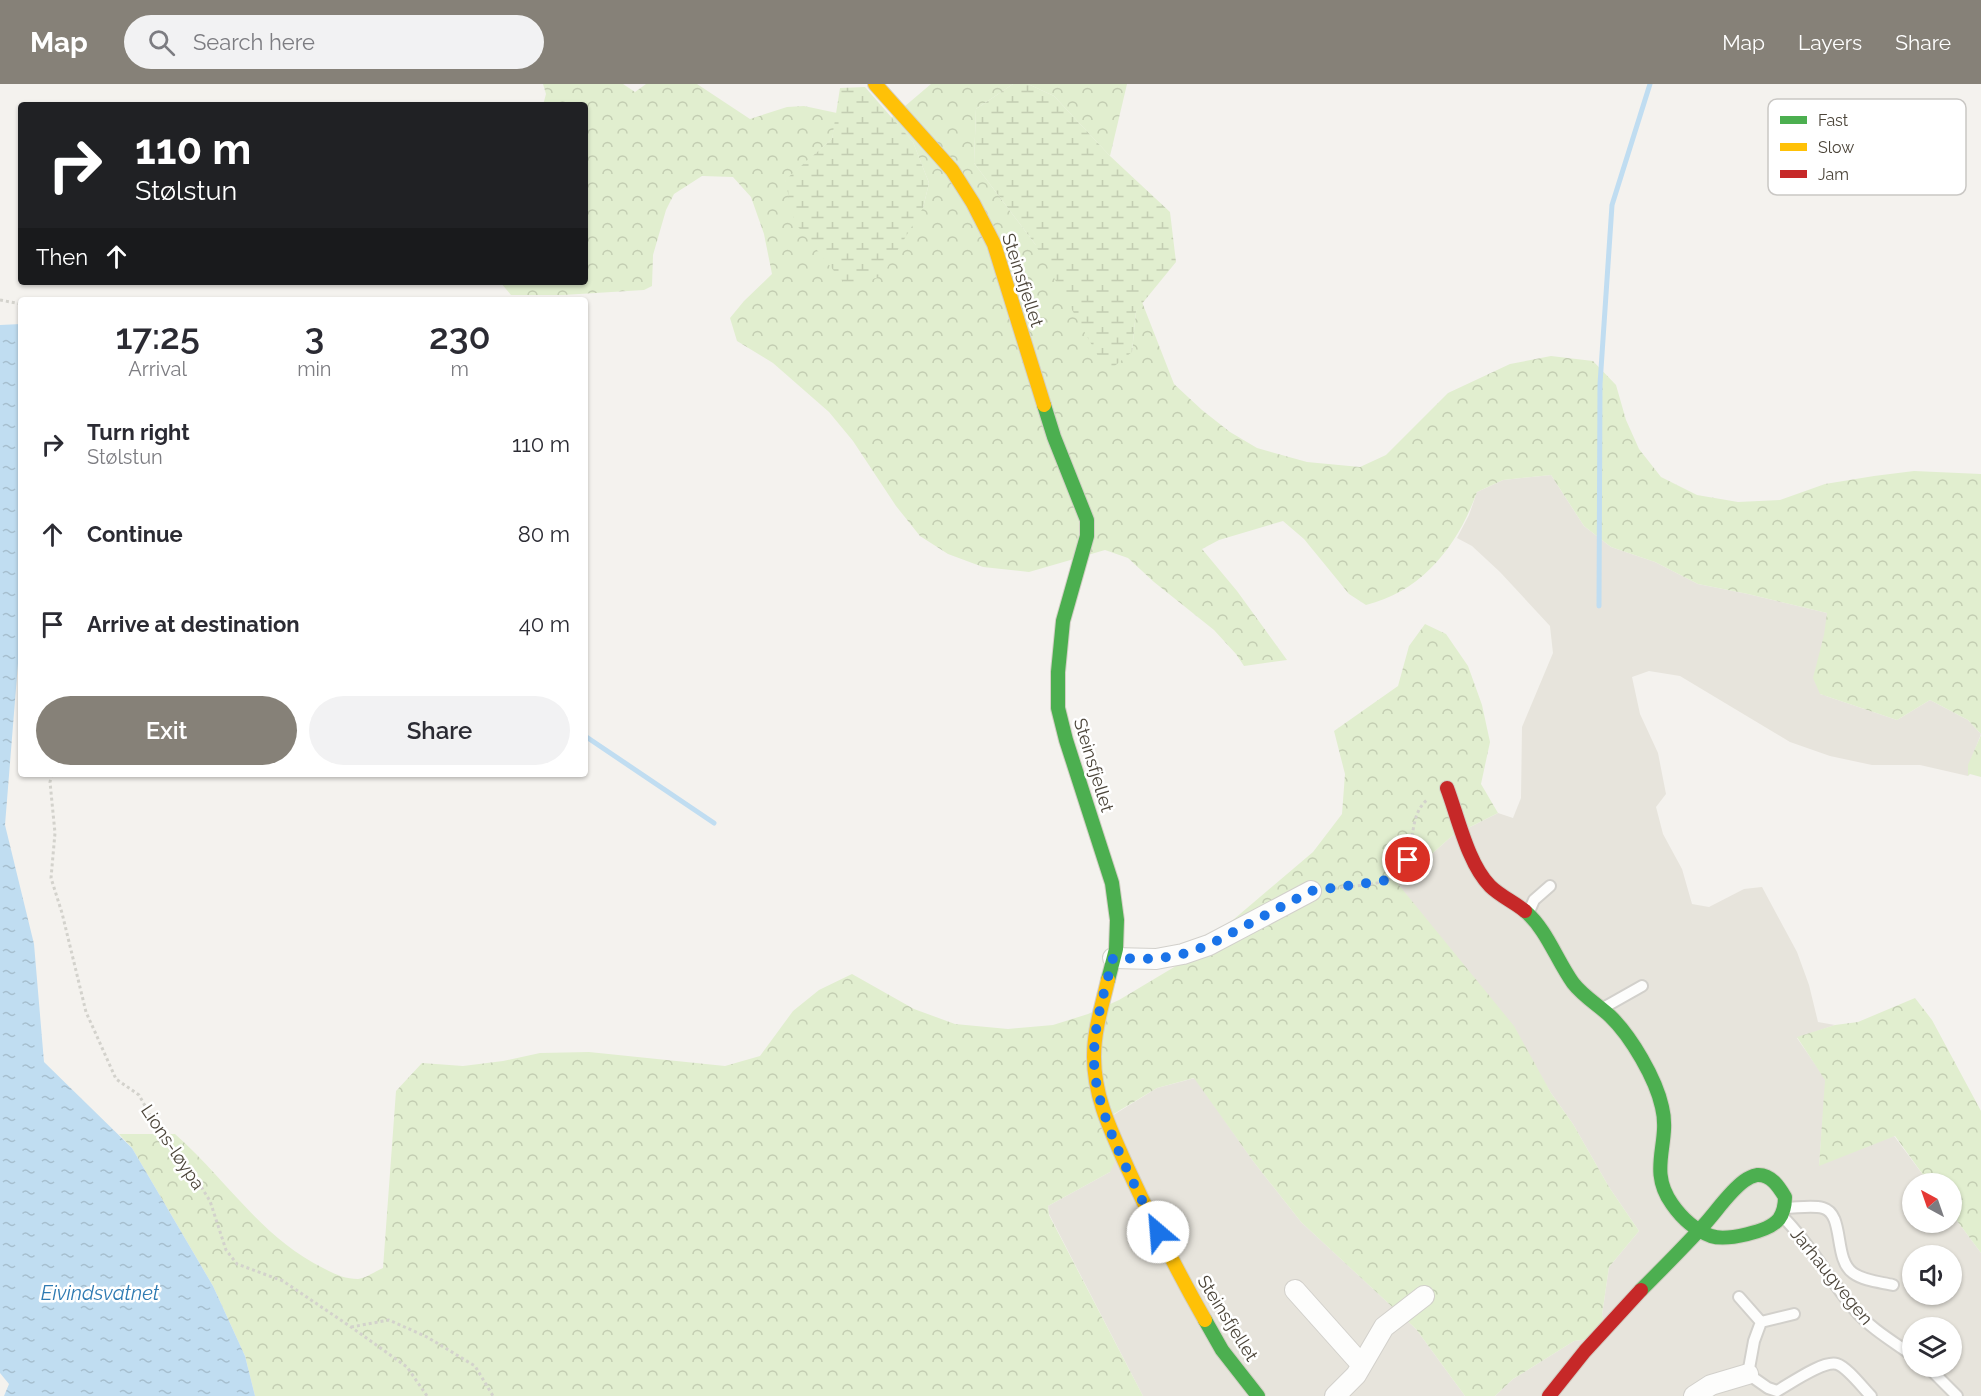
<!DOCTYPE html>
<meta charset="utf-8">
<style>
body{margin:0;font-family:Raleway,sans-serif;background:#f2f2f3;color:#2b2b33;height:100vh;display:flex;flex-direction:column;font-size:22px;white-space:nowrap}
*{box-sizing:border-box;margin:0}
p{font-size:20px;color:#7c7c81}
.icon{flex:none;width:33px;height:33px;fill:none;stroke:currentColor;stroke-width:2;stroke-linecap:round;stroke-linejoin:round}
.map{position:relative;flex:1;overflow:hidden}
.drawer{position:absolute;left:18px;top:213px;width:570px;height:480px;display:flex;flex-direction:column;background:#fff;border-radius:6px;box-shadow:0 2px 4px #0004}
.drawer>*{flex:none}
.banner{position:absolute;left:18px;top:18px;width:570px;height:183px;border-radius:6px;box-shadow:0 2px 4px #0004;background:#202124;color:#fff;overflow:hidden}
.needle{width:39px;rotate:320deg}
.buttons{position:absolute;left:1902px;top:1089px;display:grid;gap:12px}
.buttons a{display:grid;place-items:center;width:60px;height:60px;border-radius:50%;background:#fff;box-shadow:0 2px 4px #0004;font-size:30px}
.pin{position:absolute;display:grid;place-items:center;width:51px;height:51px;color:#fff;margin:-26px;border:3px solid #fff;border-radius:50%;box-shadow:0 2px 6px #0007}
.me{position:absolute;width:66px;margin:-33px;rotate:333deg;stroke-linejoin:round;filter:drop-shadow(0 0 4px #0008)}
.turn{display:flex;align-items:center;gap:21px;height:126px;padding:0 18px;font-size:27px}
.turn .icon{width:78px;height:78px;stroke-width:2.5}
.turn b{display:block;font-size:42px;line-height:51px}
.then{display:flex;align-items:center;height:57px;padding:0 18px;background:#0003;gap:12px;font-size:22px}
.eta{display:flex;justify-content:space-evenly;align-items:center;height:102px;text-align:center}
.eta b{font-size:36px;font-weight:600;line-height:42px}
.primary-button{display:flex;gap:12px;margin-top:auto;padding:12px 18px}
.primary-button a{flex:1;height:69px;border-radius:36px;background:#868178;color:#fff;font-size:24px;font-weight:600;line-height:69px;text-align:center}
.primary-button a+a{background:#f2f2f3;color:#2b2b33}
ul{padding:0;list-style:none}
li{display:flex;align-items:center;gap:18px;height:90px;padding:0 18px}
li div{flex:1}
li b{display:block;font-size:22px}
li em{font-style:normal}
header{display:flex;align-items:center;gap:36px;box-sizing:border-box;height:84px;padding:0 30px;background:#868178;color:#fff}
header strong{font-size:28px}
nav{display:flex;gap:33px;margin-inline-start:auto;font-size:21px}
.search{width:420px;height:54px;background:#f2f2f3;display:flex;align-items:center;gap:15px;box-sizing:border-box;padding:0 21px;border-radius:33px;color:#7c7c81;font-size:22px}
.map>svg:first-child{display:block}
.residential{fill:#e7e4dc;fill-rule:evenodd}
.forest{fill:url(#forest-crowns)}
.wetland{fill:url(#wetland-marsh)}
.water{fill:url(#water-ripples)}
.lines{fill:none;stroke-linecap:round;stroke-linejoin:round}
.stream{stroke:#c0ddf1;stroke-width:5}
.lane-casing{stroke:#d2d0cb;stroke-width:14}
.street-casing{stroke:#d2d0cb;stroke-width:22}
.fast-casing{stroke:#d3cfc5;stroke-width:16}
.slow-casing{stroke:#d3cfc5;stroke-width:16}
.jam-casing{stroke:#d3cfc5;stroke-width:16}
.path{stroke:#d3d2cc;stroke-width:3;stroke-dasharray:3 3;stroke-linecap:butt}
.lane{stroke:#fdfdfc;stroke-width:10}
.street{stroke:#fdfdfc;stroke-width:20}
.fast{stroke:#4caf50;stroke-width:14}
.slow{stroke:#ffc107;stroke-width:14}
.jam{stroke:#c62828;stroke-width:14}
.route{stroke:#1a73e8;stroke-width:10;stroke-dasharray:0 18}
.labels{text-anchor:middle;dominant-baseline:central;stroke-width:5;stroke-linejoin:round;paint-order:stroke}
.street-label{font-size:18px;fill:#4b4439;stroke:#fff}
.water-label{font-size:20px;font-style:italic;fill:#2e7ab2;stroke:#fff}
.key{fill:#fff;stroke:#c9c7c4;stroke-width:1.5}
.key-label{font-size:16px;fill:#4b4439}
</style>
<header>
<strong>Map</strong>
<div class="search"><svg class="icon" aria-label="search" viewBox="0 0 24 24"><circle cx="10" cy="10" r="6"/><path d="M15 15l6 6"/></svg>Search here</div>
<nav><a>Map</a><a>Layers</a><a>Share</a></nav>
</header>
<div class="map">
<svg width="1981" height="1312" viewBox="0 0 1981 1312">
<defs>
<pattern id="forest-crowns" width="20" height="18" patternUnits="userSpaceOnUse" patternTransform="scale(1.5)"><rect width="20" height="18" fill="#e1eecf"/><path d="M2 6a3 3 0 1 1 6 0M12 15a3 3 0 1 1 6 0" fill="none" stroke="#c3cdb2"/></pattern>
<pattern id="wetland-marsh" width="20" height="14" patternUnits="userSpaceOnUse" patternTransform="scale(1.5)"><rect width="20" height="14" fill="#e1eecf"/><path d="M1 5h8M5 5V1M11 12h8M15 12V8" fill="none" stroke="#c3cdb2"/></pattern>
<pattern id="water-ripples" width="26" height="14" patternUnits="userSpaceOnUse" patternTransform="scale(1.5)"><rect width="26" height="14" fill="#c0ddf1"/><path d="M2 4q2-2 4 0t4 0M15 11q2-2 4 0t4 0" fill="none" stroke="#a6bfcf"/></pattern>
</defs>
<rect width="100%" height="100%" fill="#f4f2ee"/>
<path class="residential" d="M1551 391 1584 442 1611 463 1655 478 1698 500 1748 510 1827 529 1820 610 1897 636 1930 616 1968 636 1981 650 1969 681 1968 692 1920 681H1872L1830 672 1790 658 1680 592 1649 587 1632 593 1640 630 1658 669 1666 710 1656 723 1663 750 1682 785 1692 820 1709 823 1744 805 1762 803 1797 868 1809 901 1818 938 1835 941 1797 954 1826 996 1819 1081 1894 1052 1929 1099 1912 1100V1138H1952V1130L1981 1169V1312H1495L1513 1295 1574 1257 1610 1252 1602 1231 1609 1183 1639 1147 1609 1103 1573 1040 1551 1009 1532 978 1398 800 1452 752 1498 729 1513 734 1521 714 1522 643 1553 569 1550 542 1500 488 1472 462 1457 454 1469 431 1477 408 1503 396ZM1912 1172H1952V1210H1912ZM1912 1244H1952V1282H1912Z
M1195 994 1253 1077 1301 1138 1416 1245 1465 1312H1143L1049 1130 1048 1122 1110 1088 1107 1035 1157 1004Z"/>
<path class="forest" d="M543 0H623L635 8 646 0H697L750 35 787 23 804 22 837 29 832 55 785 97 923 124 929 99 913 58 891 34 931 0H1013L976 25 974 79 1035 160 1132 268 1136 227 1142 218 1174 300 1202 326 1230 348 1257 364 1307 378 1360 383 1386 371 1448 309 1510 280 1551 272 1593 277 1616 301 1626 336 1639 365 1661 393 1697 411 1738 418 1780 416 1825 400 1874 392 1914 387 1981 390V650L1968 636 1930 616 1897 636 1820 610 1813 594 1824 551 1827 529 1748 510 1698 500 1655 478 1611 463 1584 442 1551 391 1503 396 1477 408C1458 461 1423 507 1366 521L1349 510 1304 455 1283 437 1219 456 1202 465 1237 507 1287 576 1244 582 1236 570 1214 546 1154 498 1128 474 1105 466 1029 488 983 483 948 470 920 452 896 422 853 357 829 328 773 279 737 257 730 234 744 217 772 190 764 150 751 113 733 93 702 92 674 110 666 126 653 171 652 202 644 206 563 211H511L500 198H585V21H543L546 10Z
M1028 0H1127L1110 72 1054 12Z
M1425 540 1446 550 1468 582 1482 621 1490 658 1481 700 1498 729 1452 752 1398 800 1514 942 1551 1009 1573 1040 1609 1103 1639 1147 1609 1183 1602 1231 1610 1252 1574 1257 1513 1295 1495 1312H1465L1416 1245 1301 1138 1253 1077 1194 994 1157 1004 1107 1034 1115 1078 1110 1088 1048 1122 1049 1131 1143 1312H255L245 1272 213 1202 132 1064 119 1050H175C226 1095 261 1153 323 1184 334 1190 345 1195 358 1195 366 1194 376 1187 383 1184L396 1007 422 979 463 982 503 977 540 969 589 968 725 982 760 972 793 927 819 906 852 890 914 925 955 940 1008 945 1053 941 1088 930 1119 916 1186 876 1313 768 1342 730 1345 690 1334 647 1398 602 1409 562Z
M1981 651V693L1970 690 1968 692V681Z
M1915 914 1932 936 1981 1027V1169L1952 1130V1100L1929 1099 1895 1052 1819 1082 1825 996 1797 953 1835 941 1858 938Z"/>
<path class="wetland" d="M1013 0H1028L1054 12 1110 72 1170 128 1176 178 1136 227 1132 268 1107 288 1035 160 974 79 976 25Z
M865 3 913 58 929 99 923 124 882 192 847 203 795 139 785 96 832 55 840 4Z"/>
<path class="water" d="M21 240V542L5 741 34 860 44 978 132 1064 213 1202 245 1272 255 1312H4L9 1300 0 1289V241Z"/>
<g class="lines">
<path class="stream" d="M1599 522 1600 300 1612 121 1650 0
M585 652 714 739"/>
<defs>
<path id="lane" d="M1528 830 1534 816 1550 802
M1603 924 1642 902
M1785 1124C1797 1124 1812 1121 1823 1124 1845 1130 1833 1175 1853 1189 1864 1197 1880 1198 1893 1201
M1783 1133C1811 1161 1829 1195 1854 1225 1870 1244 1892 1257 1912 1271
M1739 1213 1761 1238 1754 1257 1748 1290 1768 1304 1777 1307C1790 1300 1823 1276 1837 1280 1847 1283 1863 1304 1871 1312
M1761 1238 1794 1230
M1927 1282 1957 1312"/>
<path id="street" d="M1113 874 1156 875 1183 870 1209 861 1311 807
M1295 1206 1361 1280
M1335 1312 1356 1291 1384 1243 1424 1212
M1694 1312 1711 1301 1748 1290"/>
<path id="fast" d="M1044 321 1054 353 1087 436V452L1063 537 1058 588V624L1066 656 1112 799 1117 836 1116 865 1108 896
M1525 827C1547 846 1556 875 1573 899 1583 912 1598 921 1610 932 1631 952 1656 995 1662 1023 1671 1059 1647 1085 1672 1120 1681 1133 1695 1146 1711 1152 1726 1157 1769 1148 1779 1135 1784 1128 1785 1121 1785 1113 1779 1103 1771 1090 1757 1091 1752 1092 1748 1094 1744 1097 1728 1109 1717 1127 1703 1142 1683 1164 1662 1185 1641 1206
M1205 1236 1222 1266 1258 1312"/>
<path id="slow" d="M875 0 952 86 973 119 994 160 1044 321
M1108 896C1102 922 1094 946 1094 973 1094 1014 1112 1049 1128 1085 1152 1137 1177 1187 1205 1236"/>
<path id="jam" d="M1447 704C1458 733 1468 780 1490 802 1500 812 1514 818 1525 827
M1549 1312 1585 1267 1641 1206"/>
</defs>
<use href="#lane" class="lane-casing"/>
<use href="#street" class="street-casing"/>
<use href="#fast" class="fast-casing"/>
<use href="#slow" class="slow-casing"/>
<use href="#jam" class="jam-casing"/>
<path class="path" d="M0 216 21 220
M52 690 50 698 55 749 51 794 62 829 86 928 116 995 139 1011 159 1047 192 1088 210 1117 226 1166 237 1180 283 1197 351 1243 407 1283 427 1312
M1328 805C1343 803 1376 801 1388 796 1423 783 1402 737 1427 716
M351 1243 389 1236 427 1253 475 1282 493 1312"/>
<use href="#lane" class="lane"/>
<use href="#street" class="street"/>
<use href="#fast" class="fast"/>
<use href="#slow" class="slow"/>
<use href="#jam" class="jam"/>
</g>
<g class="lines">
<path class="route" d="M1158 1148C1134 1099 1093 1027 1094 973 1094 939 1105 906 1113 874L1156 875 1183 870 1209 861 1311 807 1388 796 1400 788 1408 776"/>
</g>
<g class="labels">
<g class="street-label">
<text transform="translate(1023 196) rotate(72)">Steinsfjellet</text>
<text transform="translate(1094 681) rotate(73)">Steinsfjellet</text>
<text transform="translate(173 1063) rotate(56)">Lions-løypa</text>
<text transform="translate(1832 1192) rotate(51)">Jarhaugvegen</text>
<text transform="translate(1228 1234) rotate(58)">Steinsfjellet</text>
</g>
<g class="water-label">
<text x="100" y="1209">Eivindsvatnet</text>
</g>
</g>
<rect x="1768" y="15" width="198" height="96" rx="9" class="key"/>
<rect x="1780" y="32" width="27" height="8" fill="#4caf50"/>
<rect x="1780" y="59" width="27" height="8" fill="#ffc107"/>
<rect x="1780" y="86" width="27" height="8" fill="#c62828"/>
<g class="key-label">
<text x="1818" y="42">Fast</text>
<text x="1818" y="69">Slow</text>
<text x="1818" y="96">Jam</text>
</g>
</svg>
<div class="buttons">
<a><svg class="needle" viewBox="-14 -14 28 28"><path d="M0-13l5 13h-10z" fill="#e53935"/><path d="M0 13l5-13h-10z" fill="#7c7c81"/></svg></a>
<a><svg class="icon" aria-label="sound" viewBox="0 0 24 24"><path d="M4 9h4l5-4v14l-5-4H4zM17 9q2 3 0 6"/></svg></a>
<a><svg class="icon" aria-label="layers" viewBox="0 0 24 24"><path d="M12 4l9 5-9 5-9-5zM3 14l9 5 9-5"/></svg></a>
</div>
<div class="pin" style="left:1408px;top:776px;background:#d93025"><svg class="icon" aria-label="arrive" viewBox="0 0 24 24"><path d="M6 21V4h12l-3 4 3 4H6"/></svg></div>
<svg class="me" style="left:1158px;top:1148px" viewBox="-20 -20 40 40"><circle r="19" fill="#fff"/><path d="M0-13L10 11 0 6-10 11z" fill="#1a73e8"/></svg>
<div class="banner">
<div class="turn"><svg class="icon" aria-label="right" viewBox="0 0 24 24"><path d="M7 20v-9h11M14 6l5 5-5 5"/></svg><div><b>110 m</b>Stølstun</div></div>
<div class="then">Then<svg class="icon" aria-label="ahead" viewBox="0 0 24 24"><path d="M12 20V5M6 11l6-6 6 6"/></svg></div>
</div>
<section class="drawer">
<div class="eta">
<div><b>17:25</b><p>Arrival</p></div>
<div><b>3</b><p>min</p></div>
<div><b>230</b><p>m</p></div>
</div>
<ul>
<li><svg class="icon" aria-label="right" viewBox="0 0 24 24"><path d="M7 20v-9h11M14 6l5 5-5 5"/></svg><div><b>Turn right</b><p>Stølstun</p></div><em>110 m</em></li>
<li><svg class="icon" aria-label="ahead" viewBox="0 0 24 24"><path d="M12 20V5M6 11l6-6 6 6"/></svg><div><b>Continue</b></div><em>80 m</em></li>
<li><svg class="icon" aria-label="arrive" viewBox="0 0 24 24"><path d="M6 21V4h12l-3 4 3 4H6"/></svg><div><b>Arrive at destination</b></div><em>40 m</em></li>
</ul>
<div class="primary-button"><a>Exit</a><a>Share</a></div>
</section>
</div>
